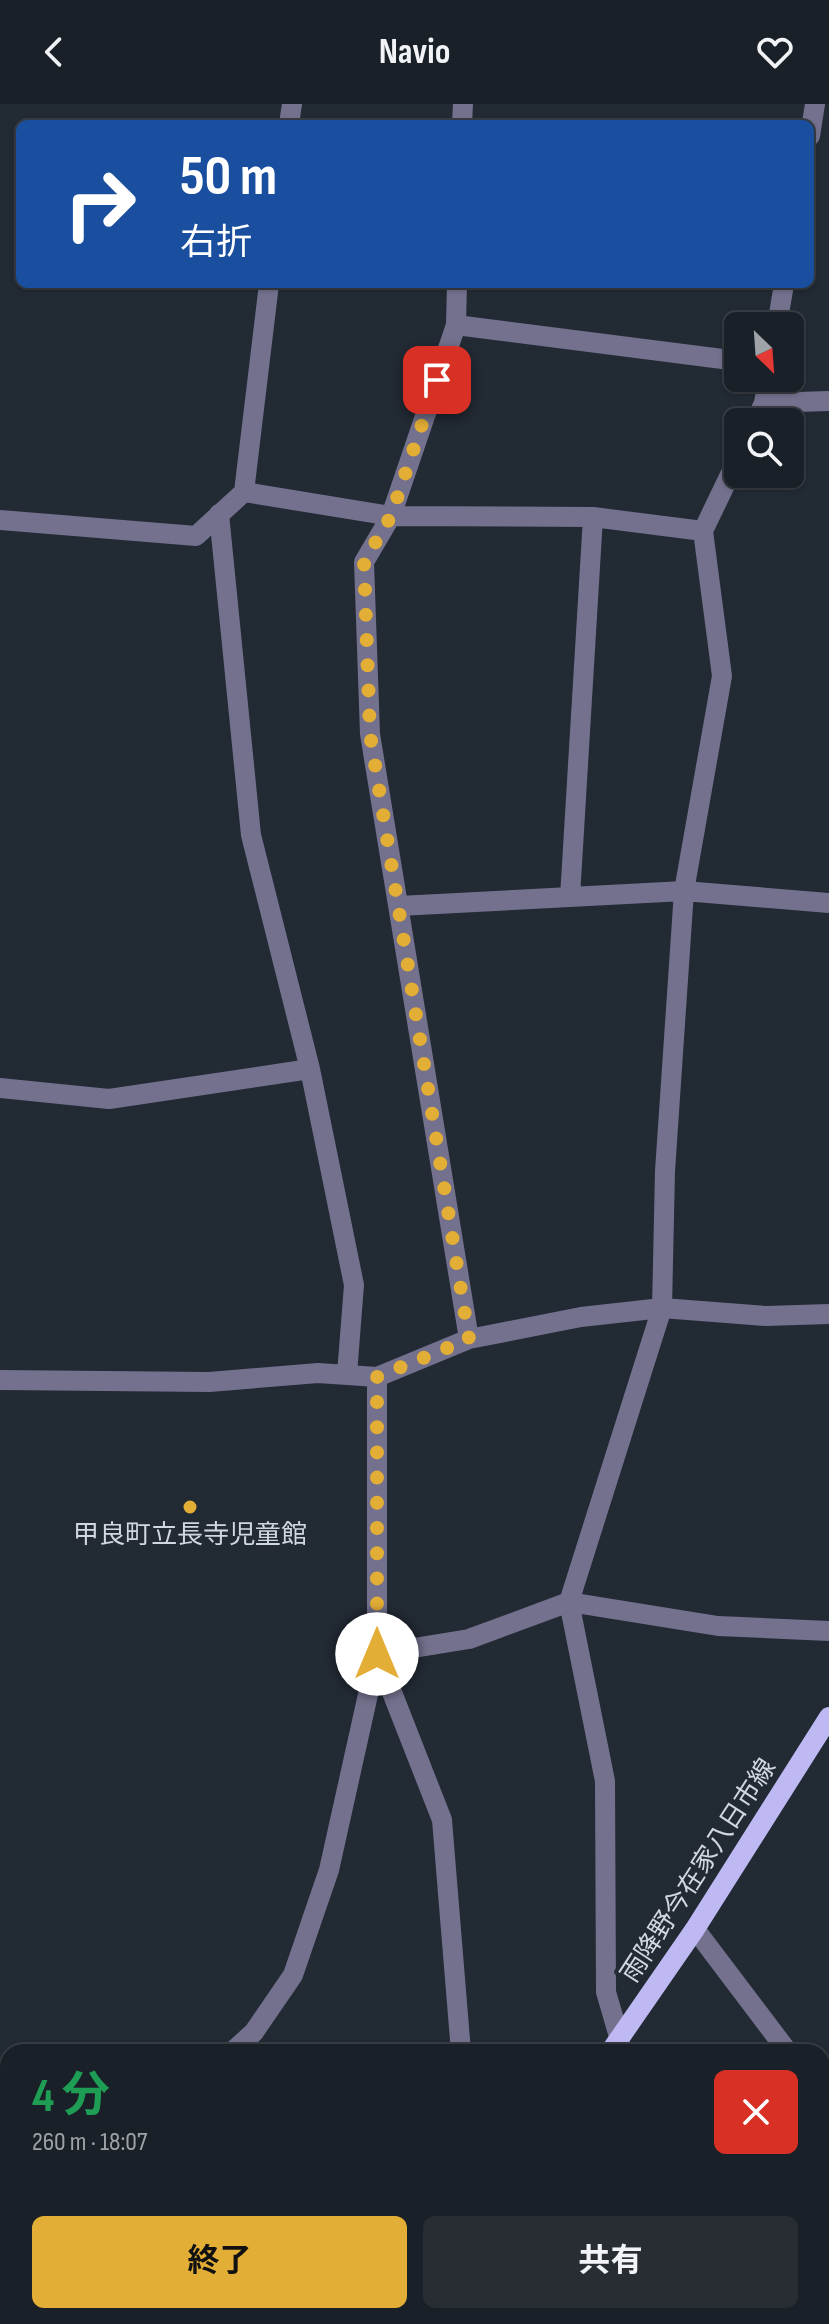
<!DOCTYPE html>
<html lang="ja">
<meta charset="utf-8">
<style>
body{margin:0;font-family:"Sofia Sans Condensed","Noto Sans JP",sans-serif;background:#272d33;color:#f1f3f6;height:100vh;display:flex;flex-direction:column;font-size:30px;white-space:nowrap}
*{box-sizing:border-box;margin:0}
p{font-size:26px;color:#9fa3a7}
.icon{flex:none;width:44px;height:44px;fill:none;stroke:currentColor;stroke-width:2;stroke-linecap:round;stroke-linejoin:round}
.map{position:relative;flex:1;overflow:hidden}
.panel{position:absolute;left:0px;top:1940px;width:830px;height:280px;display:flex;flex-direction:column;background:#1a2027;border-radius:24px 24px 0 0;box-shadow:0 2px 6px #0004,0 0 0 2px #383e44}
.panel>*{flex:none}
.hud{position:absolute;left:16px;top:16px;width:798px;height:168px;border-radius:12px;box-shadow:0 2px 6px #0004,0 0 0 2px #383e44;background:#1a4fa0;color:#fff;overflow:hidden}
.needle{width:52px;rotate:155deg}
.controls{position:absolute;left:724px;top:208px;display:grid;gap:16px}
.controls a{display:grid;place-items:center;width:80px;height:80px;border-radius:12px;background:#1a2027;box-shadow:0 2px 6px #0004,0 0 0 2px #383e44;font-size:40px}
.pin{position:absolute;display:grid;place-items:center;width:68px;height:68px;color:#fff;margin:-34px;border-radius:16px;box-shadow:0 4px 12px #0006}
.me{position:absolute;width:88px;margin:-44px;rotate:0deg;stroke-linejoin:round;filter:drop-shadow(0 0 6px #0008)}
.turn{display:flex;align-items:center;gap:28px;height:168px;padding:0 32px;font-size:36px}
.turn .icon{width:104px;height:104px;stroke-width:2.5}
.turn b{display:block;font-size:56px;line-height:68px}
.round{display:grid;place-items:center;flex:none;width:84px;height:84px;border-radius:12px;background:#272d33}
.overview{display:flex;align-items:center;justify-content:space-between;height:136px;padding:0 32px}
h1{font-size:48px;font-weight:700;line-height:60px;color:#1e9e55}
.cta{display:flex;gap:16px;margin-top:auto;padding:16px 32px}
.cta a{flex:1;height:92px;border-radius:12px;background:#e3ae35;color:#111;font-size:32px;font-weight:700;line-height:92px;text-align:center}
.cta a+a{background:#272d33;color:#f1f3f6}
header{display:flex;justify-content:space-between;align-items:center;height:104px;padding:0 32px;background:#1a2027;font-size:36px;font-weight:700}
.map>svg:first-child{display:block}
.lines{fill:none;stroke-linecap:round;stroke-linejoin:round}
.minor{stroke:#73718d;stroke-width:20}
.major{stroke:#beb8f3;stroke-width:20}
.route{stroke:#e3ae35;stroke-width:14;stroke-dasharray:0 25.2}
.poi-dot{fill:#e3ae35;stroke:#222a34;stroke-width:3}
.labels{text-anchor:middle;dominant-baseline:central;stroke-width:8;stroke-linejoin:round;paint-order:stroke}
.poi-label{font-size:26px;fill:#d2d7de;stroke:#222a34}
.street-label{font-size:26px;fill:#d2d7de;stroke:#222a34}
</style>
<header><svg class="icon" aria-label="back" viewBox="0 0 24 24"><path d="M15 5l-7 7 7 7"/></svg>Navio<svg class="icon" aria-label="heart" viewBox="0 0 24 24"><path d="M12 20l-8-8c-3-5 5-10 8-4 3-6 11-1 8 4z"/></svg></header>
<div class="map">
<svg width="829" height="2220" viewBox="0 0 829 2220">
<rect width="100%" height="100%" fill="#222a34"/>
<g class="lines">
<path class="minor" d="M289 20 292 0
M462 20 463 0
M810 32 815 0
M456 221 457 180
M777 222 784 180
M764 299 829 297
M755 318 764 299 768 274
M244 388 391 412 593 413 703 427
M0 416 196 432 244 388 269 180
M570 793 593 413
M399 802 684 787 829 799
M310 965 354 1181 347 1270
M0 984 109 995 310 965 251 731 219 410
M469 1235 370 630 364 458 391 412 456 221 738 257
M377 1273V1550L442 1716 461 1948
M0 1276 209 1278 318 1269 377 1273 469 1235 581 1213 662 1204 766 1212 829 1210
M695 1825 788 1948
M620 1936 606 1888 605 1677 569 1498 662 1204 665 1067 684 787 722 572 703 427 738 354
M232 1948 254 1928 293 1871 329 1766 377 1550 469 1535 569 1498 718 1522 829 1527
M822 1992 829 1991
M0 2150 8 2148
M480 2220 481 2212"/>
<path class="major" d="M610 1948 695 1825 829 1613
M0 2056 8 2072
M63 2212 65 2220
M277 2220 288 2212"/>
</g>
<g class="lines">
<path class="route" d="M377 1550V1273L469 1235 370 630 364 458 391 412 437 276"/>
</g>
<circle class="poi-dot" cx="190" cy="1403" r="8"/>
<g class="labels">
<g class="poi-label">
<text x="190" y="1431">甲良町立長寺児童館</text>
</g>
<g class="street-label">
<text transform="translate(699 1767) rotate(-57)">雨降野今在家八日市線</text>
</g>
</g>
</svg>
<div class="controls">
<a><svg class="needle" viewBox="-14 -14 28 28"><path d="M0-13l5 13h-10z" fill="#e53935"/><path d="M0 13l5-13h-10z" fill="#9fa3a7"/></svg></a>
<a><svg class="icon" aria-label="search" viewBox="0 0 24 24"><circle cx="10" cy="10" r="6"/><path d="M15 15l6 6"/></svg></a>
</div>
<div class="pin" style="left:437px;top:276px;background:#d93025"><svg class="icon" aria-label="arrive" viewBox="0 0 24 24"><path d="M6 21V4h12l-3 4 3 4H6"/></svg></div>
<svg class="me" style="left:377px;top:1550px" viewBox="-20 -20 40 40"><circle r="19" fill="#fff"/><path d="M0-13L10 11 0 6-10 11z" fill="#e3ae35"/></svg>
<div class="hud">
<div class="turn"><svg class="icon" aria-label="right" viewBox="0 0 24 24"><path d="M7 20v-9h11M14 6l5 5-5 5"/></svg><div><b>50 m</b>右折</div></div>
</div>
<section class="panel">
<div class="overview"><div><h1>4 分</h1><p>260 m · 18:07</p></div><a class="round" style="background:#d93025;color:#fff"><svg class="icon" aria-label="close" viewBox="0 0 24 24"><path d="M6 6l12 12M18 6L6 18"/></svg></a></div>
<div class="cta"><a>終了</a><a>共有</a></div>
</section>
</div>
